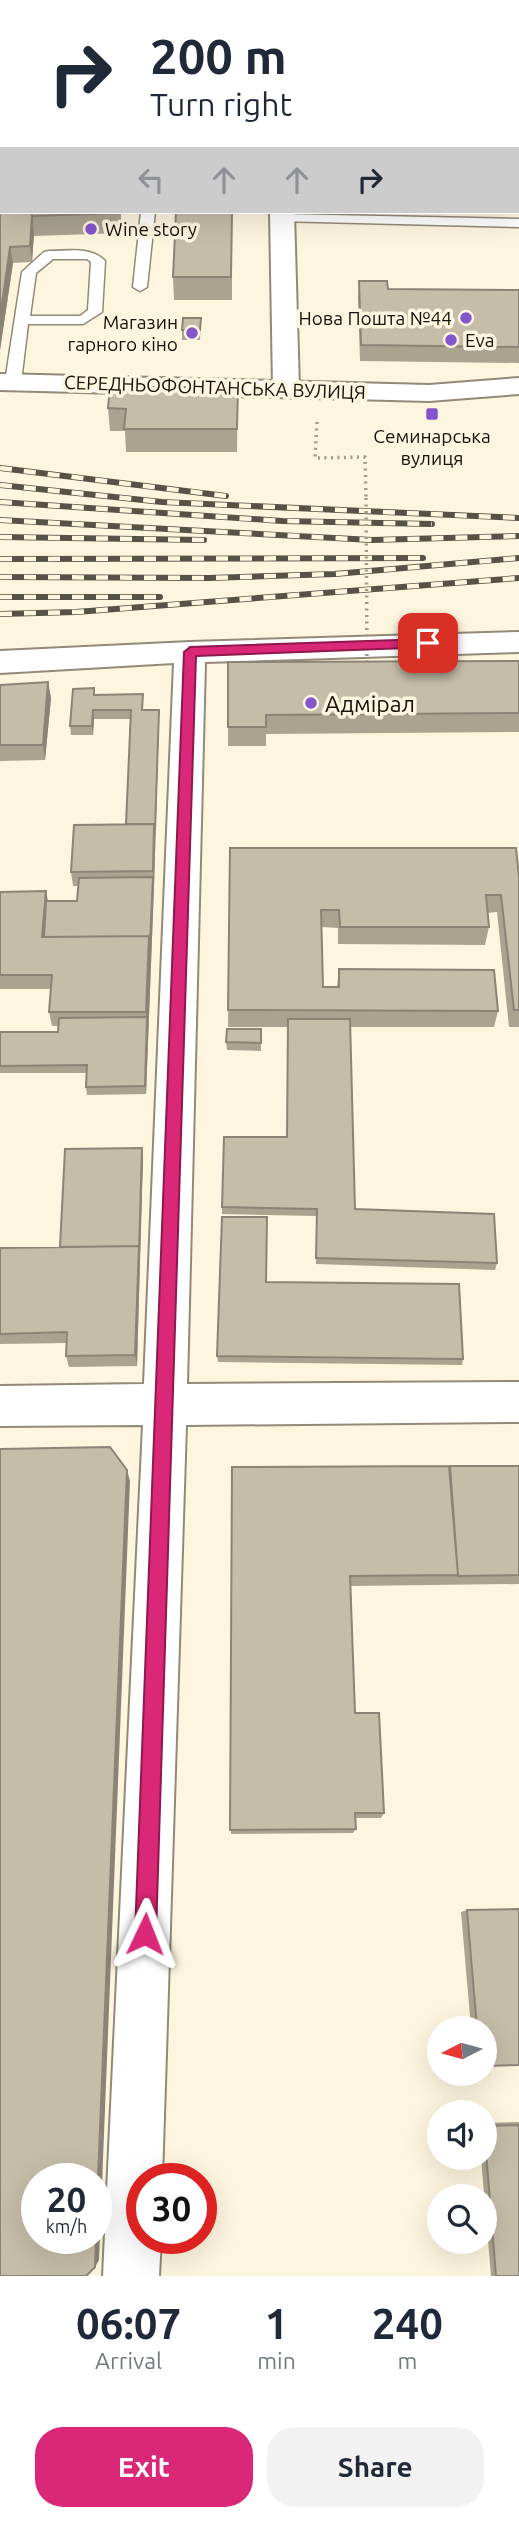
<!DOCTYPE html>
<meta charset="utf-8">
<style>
body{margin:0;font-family:Ubuntu,sans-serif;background:#f2f2f3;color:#1f2937;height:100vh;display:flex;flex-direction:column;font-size:26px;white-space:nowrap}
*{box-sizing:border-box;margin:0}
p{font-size:23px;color:#747a83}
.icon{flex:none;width:38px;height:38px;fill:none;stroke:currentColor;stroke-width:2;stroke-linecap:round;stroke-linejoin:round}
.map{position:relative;height:2276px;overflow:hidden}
.sheet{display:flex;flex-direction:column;background:#fff;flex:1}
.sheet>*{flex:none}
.guide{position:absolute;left:0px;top:0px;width:520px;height:214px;box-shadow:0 7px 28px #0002;background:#fff;color:#1f2937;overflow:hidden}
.needle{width:46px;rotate:264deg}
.buttons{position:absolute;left:427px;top:2016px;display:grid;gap:14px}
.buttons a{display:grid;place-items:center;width:70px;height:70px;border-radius:50%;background:#fff;box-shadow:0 7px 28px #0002;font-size:35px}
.speed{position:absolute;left:21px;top:2163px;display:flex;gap:14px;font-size:35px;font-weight:700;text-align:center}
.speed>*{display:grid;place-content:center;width:91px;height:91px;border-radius:50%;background:#fff;box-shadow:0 7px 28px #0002;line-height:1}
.speed small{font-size:18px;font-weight:400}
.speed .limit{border:10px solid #d22;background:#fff;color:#111}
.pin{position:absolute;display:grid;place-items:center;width:60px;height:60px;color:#fff;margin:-30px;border-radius:14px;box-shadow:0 4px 10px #0006}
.me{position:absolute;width:77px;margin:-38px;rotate:2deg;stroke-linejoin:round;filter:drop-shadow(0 0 5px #0008)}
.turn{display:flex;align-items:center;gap:24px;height:147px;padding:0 35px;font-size:32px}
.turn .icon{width:91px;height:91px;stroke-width:2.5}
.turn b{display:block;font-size:49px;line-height:60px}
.lanes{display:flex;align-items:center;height:66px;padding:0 35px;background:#0003;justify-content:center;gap:35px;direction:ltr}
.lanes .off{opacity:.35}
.eta{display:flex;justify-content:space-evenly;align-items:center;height:119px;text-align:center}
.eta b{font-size:42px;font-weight:700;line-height:49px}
.button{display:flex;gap:14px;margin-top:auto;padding:14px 35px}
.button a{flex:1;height:80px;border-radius:28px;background:#db2777;color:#fff;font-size:28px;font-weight:700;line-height:80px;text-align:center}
.button a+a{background:#f2f2f3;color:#1f2937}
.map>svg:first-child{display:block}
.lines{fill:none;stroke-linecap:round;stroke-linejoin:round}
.lane-casing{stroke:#928a76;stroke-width:3}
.street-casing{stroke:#928a76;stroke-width:4}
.secondary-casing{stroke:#928a76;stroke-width:4}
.primary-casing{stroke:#928a76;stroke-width:4}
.path{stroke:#a19b8a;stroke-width:3.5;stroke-dasharray:2 4.5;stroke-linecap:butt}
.lane{fill:#fff;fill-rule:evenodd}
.street{fill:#fff;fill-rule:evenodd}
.secondary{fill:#fff;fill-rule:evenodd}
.primary{fill:#fff;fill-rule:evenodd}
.rail-casing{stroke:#565246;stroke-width:6}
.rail{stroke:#fef5df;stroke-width:4.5;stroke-dasharray:12;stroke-linecap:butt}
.path-bridge{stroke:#a19b8a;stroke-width:3.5;stroke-dasharray:2 4.5;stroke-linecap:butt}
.wall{fill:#aaa390}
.shaded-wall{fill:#8b8476}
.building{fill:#c6bda8;stroke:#8b8476;stroke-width:2}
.route{fill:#db2777;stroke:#8e194d;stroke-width:2}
.poi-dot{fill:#8555ce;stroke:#fef5df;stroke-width:2.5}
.labels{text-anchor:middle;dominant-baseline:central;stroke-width:7;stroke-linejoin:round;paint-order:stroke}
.far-poi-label{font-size:19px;fill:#16130b;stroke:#fef5df;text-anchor:start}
.far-street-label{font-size:19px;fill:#16130b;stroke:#fef5df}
.poi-label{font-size:23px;fill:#16130b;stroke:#fef5df;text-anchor:start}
</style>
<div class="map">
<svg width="519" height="2276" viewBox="0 0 519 2276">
<rect width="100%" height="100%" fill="#fef5df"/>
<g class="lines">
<defs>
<path id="lane" d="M163 0H175V2H163Z
M518 108H519V116H518Z
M141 212H155L147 287 140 291 133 287Z
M282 214 519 219V227L277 221 275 218Z
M49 251C68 251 91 246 105 261L102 312 83 324H28L21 382 18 385H8L5 382 22 272 44 252ZM53 259H87L91 262 88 310 80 316H30L36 273Z"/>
<path id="street" d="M518 56H519V68H518Z
M0 124H2V138H0Z
M519 632V652L205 662 187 1384 519 1382V1422L186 1425 162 2179H142V2238H161L159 2276H103L143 1425 0 1426V1386L144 1384 174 663 0 673V651L190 642Z"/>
<path id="secondary" d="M268 0H288V2H268Z
M270 212H294L299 388 295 394 286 396 277 394 273 388Z"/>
<path id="primary" d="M0 374 429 385 519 378V394L429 401 0 390Z"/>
</defs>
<use href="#lane" class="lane-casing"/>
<use href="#street" class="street-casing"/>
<use href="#secondary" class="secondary-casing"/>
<use href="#primary" class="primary-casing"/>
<path class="path" d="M317 422 315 458 365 457 366 498"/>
<use href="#lane" class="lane"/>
<use href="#street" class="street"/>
<use href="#secondary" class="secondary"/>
<use href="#primary" class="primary"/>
<defs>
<path id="rail" d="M0 468 226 496
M0 485 162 502 519 518
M0 502 282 521 432 524
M0 520 372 540 519 536
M0 537 204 540
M0 559 423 558
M0 577 209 578 335 574 519 558
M0 597H160
M0 614 76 612 519 578"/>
</defs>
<use href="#rail" class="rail-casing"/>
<use href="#rail" class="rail"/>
<path class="path-bridge" d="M366 498 367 665"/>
</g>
<path class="wall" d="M52 0H99V2H52Z
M504 0H519V44H518V2H503Z
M0 48H2V102H0Z
M0 205 2 212H121V233L34 236V234L32 262 13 263 0 350Z
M232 212V300H174L173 277Z
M359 281 388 289 519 290V363L360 361 358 297Z
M201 318 200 340H182V330Z
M238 387 237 452H126L125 431H110L108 408Z
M519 661V732L266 734V746H228V662Z
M48 682 51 698 45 760 0 761V685Z
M94 688 95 695 143 694V710H159V719L154 886 146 1094 87 1095 86 1087 87 1073H0V1032H58L59 1026H52L49 1012 51 989H0V892L48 901H77L78 886H73L71 872 126 824 131 719H94L93 735H71L70 726Z
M230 848 519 877V1027H509L497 912 487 913 489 927 485 945 338 944V928L322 927 323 987H337L339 969 498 1011 494 1027H350L355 1209 497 1263 495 1270 316 1264V1216L222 1214V1207L287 1137V1027H228Z
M261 1029V1051L227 1050 226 1042Z
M143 1156 137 1366 69 1367 66 1356V1343L0 1344V1248L60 1247Z
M266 1282 463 1359 462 1365 218 1362 217 1356Z
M519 1466V1584L351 1586 355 1713 384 1813 381 1818H355L356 1829 353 1833 231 1834 232 1467Z
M467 1910 485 2028H471L461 1912Z
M519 2122V2276H491L481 2158H485V2123Z"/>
<path class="shaded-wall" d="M32 218 34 234 32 262 30 246Z
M10 247 13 263 0 350V318Z
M48 682 51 698 45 760 43 745Z
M93 710 94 719 93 735 92 726Z
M159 710V719L154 886 146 1094 145 1086 146 1012 149 936 153 877Z
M46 891 49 906 46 943 42 937Z
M142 1148 143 1156 137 1366 135 1355Z
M127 1470 130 1481 99 2260 95 2267Z"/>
<path class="building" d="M185 0H233V2H185Z
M335 0H399V2H336Z
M504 0H519V22H518V2H505Z
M0 48H2V86H0Z
M0 205H2V212H32V216L30 246 10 247 0 318Z
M32 212H120V213L32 216Z
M176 212H232L231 277H173Z
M359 281H387L388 289 519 290V347L361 345Z
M183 318H201L200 330H182Z
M110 387H238L237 429H124L126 409 108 408Z
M519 661V713L266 715V727H228V662Z
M48 682 43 745H0V685Z
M94 688V695L143 694 142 710H159L155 830 154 824H126L131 710H93L92 726H70L73 689Z
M154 824 153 871 71 872 74 825Z
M230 848H516L519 877V1010H514L501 895H486L489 927H340L339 910H321L323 987H339V969L494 970 498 1011 228 1010Z
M153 877 150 942 149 936 44 937 46 901H77L79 878Z
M46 891 42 937 149 936 146 1012H49L52 975H0V892Z
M147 1017 145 1086 86 1087 87 1065 0 1066V1032H58L59 1018Z
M288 1019H350L355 1209 494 1214 497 1263 316 1258 317 1209 222 1207 224 1137H287Z
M227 1029H261V1043L226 1042Z
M142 1148 139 1251V1246L60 1247 65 1149Z
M222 1217H267L266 1282 459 1284 463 1359 217 1356Z
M139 1246 135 1355 66 1356 67 1332 0 1334V1248Z
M110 1447 127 1470 96 2226V2179H37V2238H96L95 2267 86 2276H0V1449Z
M449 1466 458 1575 350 1576 355 1713H379L384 1813H355L356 1829 230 1830 232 1467Z
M450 1466H519V1575L458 1576Z
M519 1909V2065L485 2066V2028H477L467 1910Z
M519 2125V2276H496L485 2139V2126Z"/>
<path class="route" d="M428 639 434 643 433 647 196 656 156 1934 153 1942 145 1945 138 1942 135 1934 184 652 190 647Z"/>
<g class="poi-dot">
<circle cx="91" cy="229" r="7"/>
<circle cx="466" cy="318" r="7"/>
<circle cx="192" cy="333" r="7"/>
<circle cx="451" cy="340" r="7"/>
<rect x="425" y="407" width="14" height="14" rx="3.5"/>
<circle cx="311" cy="703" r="7"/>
</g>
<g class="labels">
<g class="far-poi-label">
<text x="105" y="229">Wine story</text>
<text x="452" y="318" text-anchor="end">Нова Пошта №44</text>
<text x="178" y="322" text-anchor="end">Магазин<tspan x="178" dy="22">гарного кіно</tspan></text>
<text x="465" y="340">Eva</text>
<text x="432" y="436" text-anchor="middle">Семинарська<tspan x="432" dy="22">вулиця</tspan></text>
</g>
<g class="far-street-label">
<text transform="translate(215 387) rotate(2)">СЕРЕДНЬОФОНТАНСЬКА ВУЛИЦЯ</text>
</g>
<g class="poi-label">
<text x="325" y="703">Адмірал</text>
</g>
</g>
</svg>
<div class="buttons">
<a><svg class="needle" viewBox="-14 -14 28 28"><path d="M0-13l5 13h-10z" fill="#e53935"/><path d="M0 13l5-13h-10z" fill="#747a83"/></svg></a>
<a><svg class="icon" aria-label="sound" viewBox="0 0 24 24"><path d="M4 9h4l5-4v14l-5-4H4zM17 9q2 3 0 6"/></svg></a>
<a><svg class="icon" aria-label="search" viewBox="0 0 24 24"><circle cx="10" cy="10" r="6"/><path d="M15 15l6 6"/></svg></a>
</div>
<div class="speed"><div>20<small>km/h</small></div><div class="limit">30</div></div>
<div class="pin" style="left:428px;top:643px;background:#d93025"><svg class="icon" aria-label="arrive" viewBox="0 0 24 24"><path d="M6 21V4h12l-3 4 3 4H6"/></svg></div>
<svg class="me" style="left:145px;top:1934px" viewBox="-20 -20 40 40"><path d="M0-17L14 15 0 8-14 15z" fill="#db2777" stroke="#fff" stroke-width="4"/></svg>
<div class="guide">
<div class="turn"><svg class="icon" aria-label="right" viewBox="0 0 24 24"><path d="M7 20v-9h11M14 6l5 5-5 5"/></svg><div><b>200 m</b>Turn right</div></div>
<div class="lanes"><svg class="icon off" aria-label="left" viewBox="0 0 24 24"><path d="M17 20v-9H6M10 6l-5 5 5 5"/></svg><svg class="icon off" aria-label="ahead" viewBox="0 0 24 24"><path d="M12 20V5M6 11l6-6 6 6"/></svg><svg class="icon off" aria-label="ahead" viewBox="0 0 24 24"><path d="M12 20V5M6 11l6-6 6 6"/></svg><svg class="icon" aria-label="right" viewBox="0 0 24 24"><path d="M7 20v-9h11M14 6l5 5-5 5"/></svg></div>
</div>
</div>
<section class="sheet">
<div class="eta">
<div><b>06:07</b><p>Arrival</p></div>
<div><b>1</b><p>min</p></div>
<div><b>240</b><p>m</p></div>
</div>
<div class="button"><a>Exit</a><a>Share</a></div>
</section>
